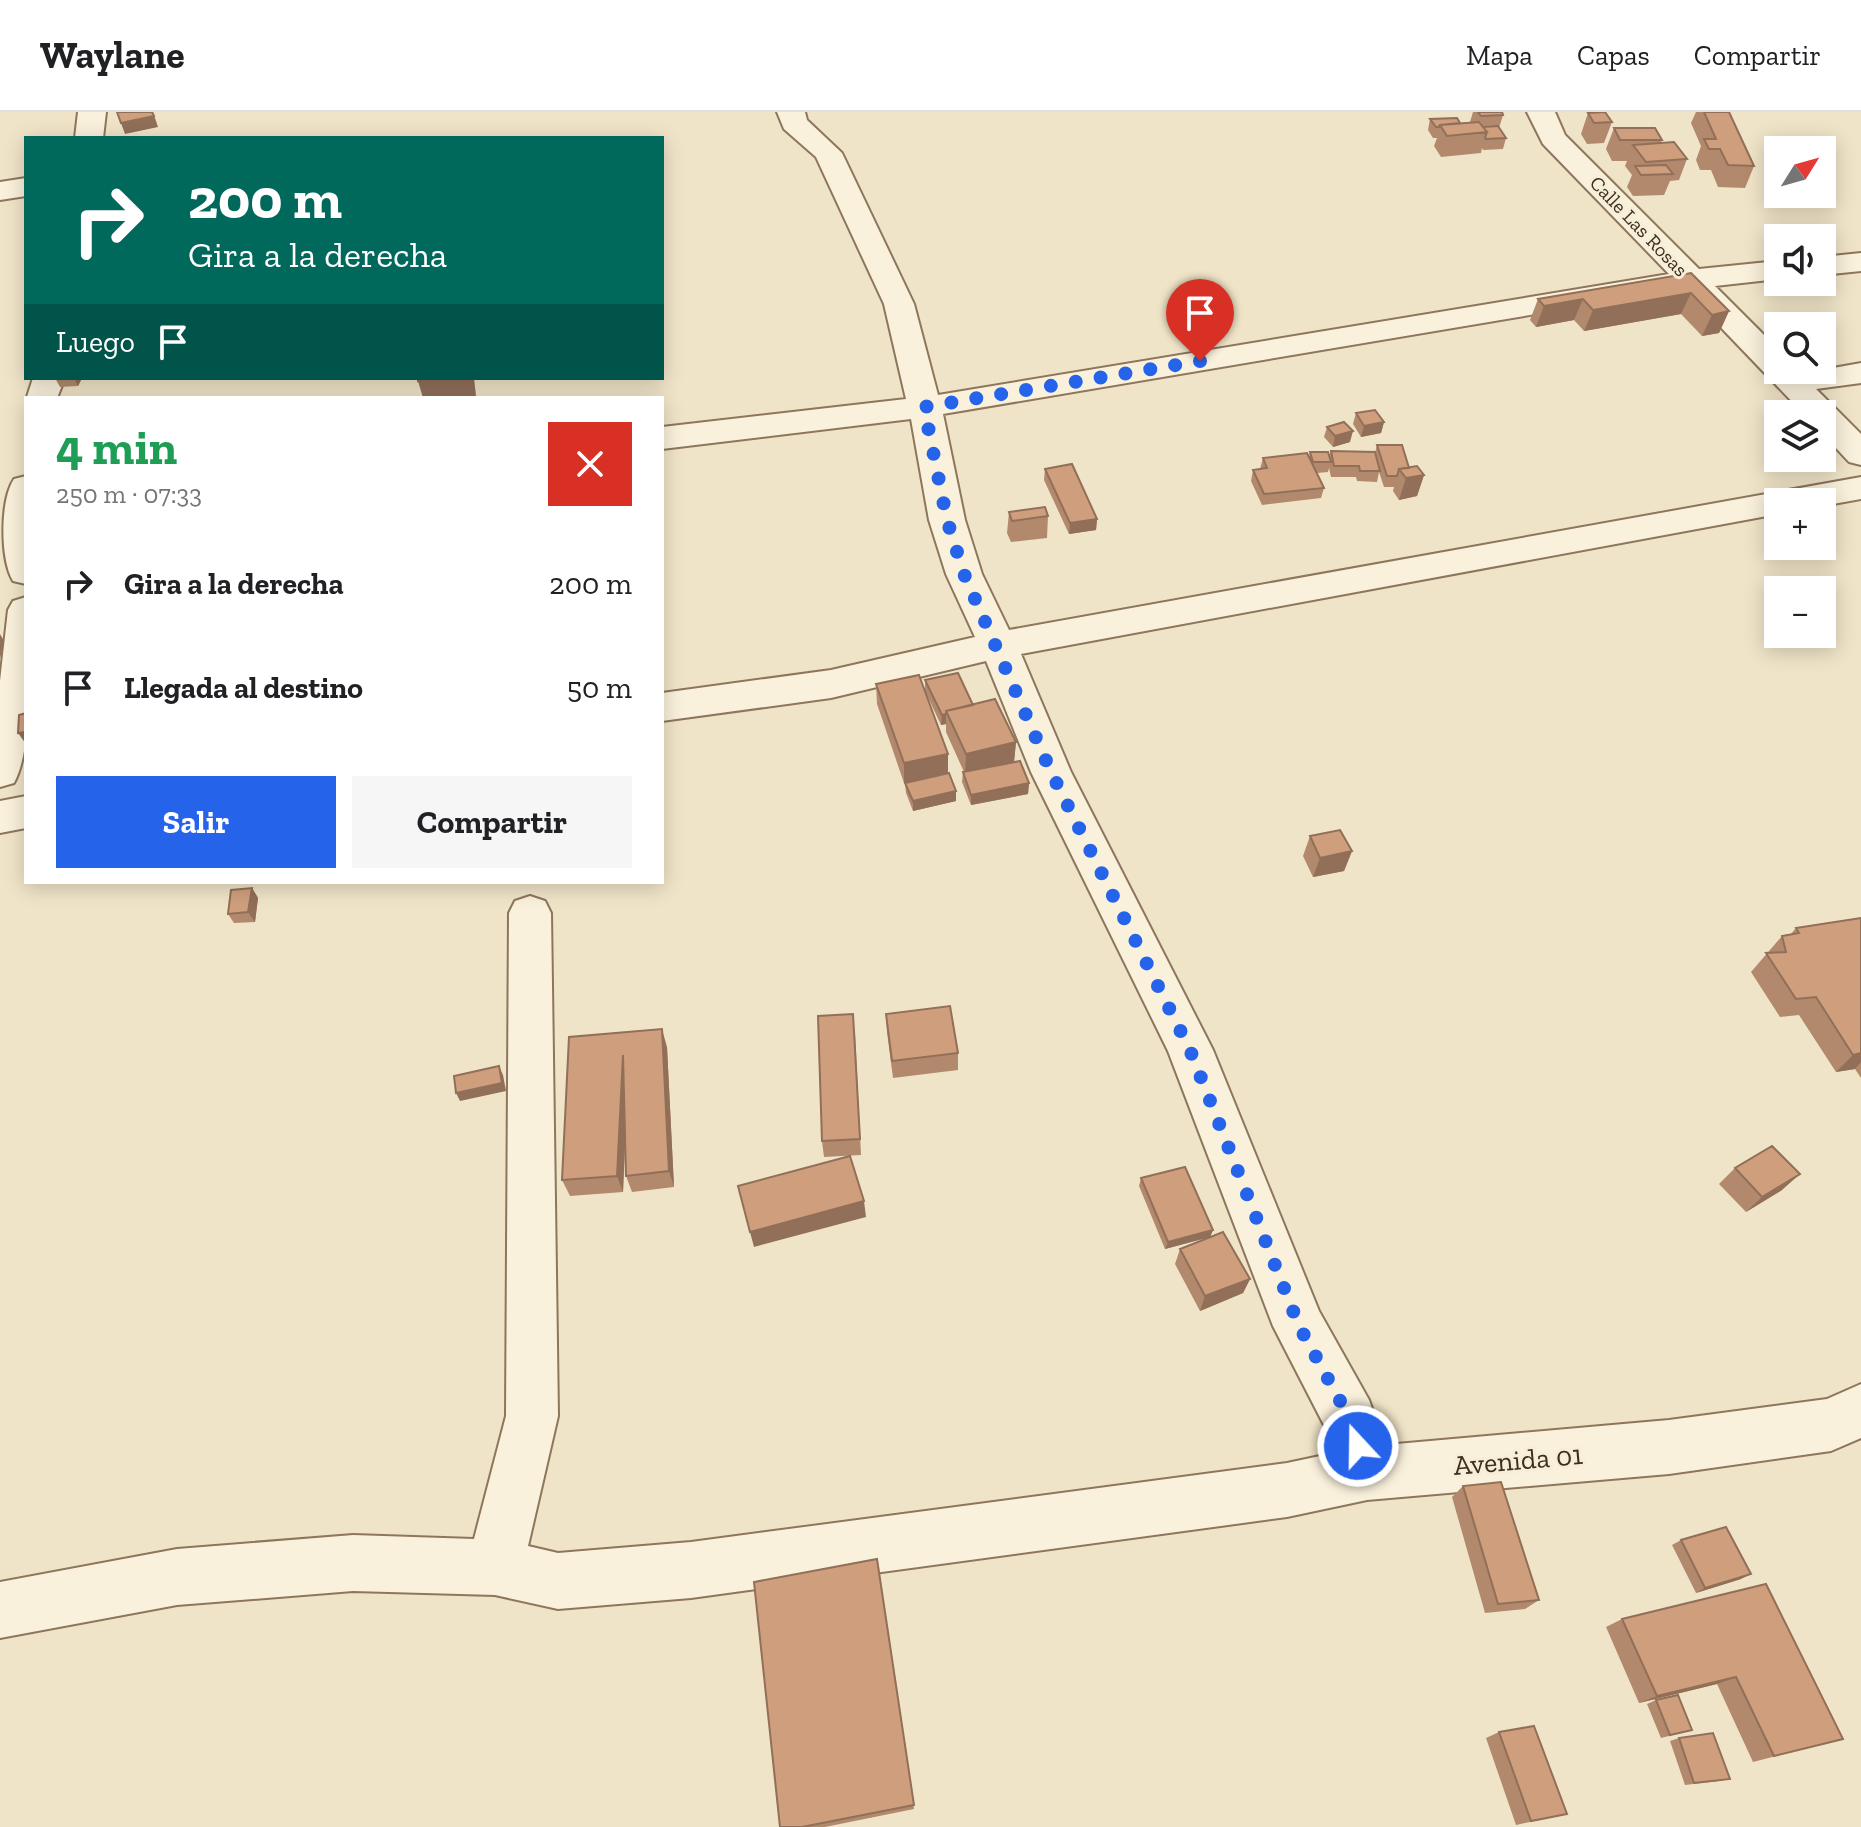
<!DOCTYPE html>
<html lang="es">
<meta charset="utf-8">
<style>
body{margin:0;font-family:"Zilla Slab",serif;background:#f6f6f6;color:#202124;height:100vh;display:flex;flex-direction:column;font-size:30px;white-space:nowrap}
*{box-sizing:border-box;margin:0}
p{font-size:26px;color:#757577}
.icon{flex:none;width:44px;height:44px;fill:none;stroke:currentColor;stroke-width:2;stroke-linecap:round;stroke-linejoin:round}
.map{position:relative;flex:1;overflow:hidden}
.details{position:absolute;left:24px;top:284px;width:640px;height:488px;display:flex;flex-direction:column;background:#fff;border-radius:0px;box-shadow:0 4px 20px #0003}
.details>*{flex:none}
.guide{position:absolute;left:24px;top:24px;width:640px;height:244px;border-radius:0px;box-shadow:0 4px 20px #0003;background:#00695c;color:#fff;overflow:hidden}
.needle{width:52px;rotate:53deg}
.controls{position:absolute;left:1764px;top:24px;display:grid;gap:16px}
.controls a{display:grid;place-items:center;width:72px;height:72px;border-radius:0px;background:#fff;box-shadow:0 4px 20px #0003;font-size:40px}
.pin{position:absolute;display:grid;place-items:center;width:68px;height:68px;color:#fff;margin:-82px -34px;border-radius:50% 50% 50% 0;rotate:-45deg;box-shadow:0 0 8px #0007}
.pin .icon{rotate:45deg}
.me{position:absolute;width:88px;margin:-44px;rotate:339deg;stroke-linejoin:round;filter:drop-shadow(0 0 6px #0008)}
.turn{display:flex;align-items:center;gap:28px;height:168px;padding:0 32px;font-size:36px}
.turn .icon{width:104px;height:104px;stroke-width:2.5}
.turn b{display:block;font-size:56px;line-height:68px}
.then{display:flex;align-items:center;height:76px;padding:0 32px;background:#0003;gap:16px;font-size:30px}
.round{display:grid;place-items:center;flex:none;width:84px;height:84px;border-radius:0px;background:#f6f6f6}
.head{display:flex;align-items:center;justify-content:space-between;height:136px;padding:0 32px}
h1{font-size:48px;font-weight:700;line-height:60px;color:#1e9e55}
.cta{display:flex;gap:16px;margin-top:auto;padding:16px 32px}
.cta a{flex:1;height:92px;border-radius:0px;background:#2563eb;color:#fff;font-size:32px;font-weight:700;line-height:92px;text-align:center}
.cta a+a{background:#f6f6f6;color:#202124}
ul{padding:0;list-style:none}
li{display:flex;align-items:center;gap:24px;height:104px;padding:0 32px}
li div{flex:1}
li b{display:block;font-size:30px}
li em{font-style:normal}
header{display:flex;align-items:center;gap:48px;box-sizing:border-box;height:112px;padding:0 40px;background:#fff;border-bottom:2px solid #e0e0e0}
header strong{font-size:38px}
nav{display:flex;gap:44px;margin-inline-start:auto;font-size:28px}
.map>svg:first-child{display:block}
.lines{fill:none;stroke-linecap:round;stroke-linejoin:round}
.minor-casing{stroke:#8d765c;stroke-width:4}
.minor{fill:#faf1dc;fill-rule:evenodd}
.wall{fill:#b2896c}
.shaded-wall{fill:#916f58}
.building{fill:#cf9f7d;stroke:#916f58;stroke-width:2}
.route{stroke:#2563eb;stroke-width:14;stroke-dasharray:0 25.2}
.labels{text-anchor:middle;dominant-baseline:central;stroke-width:6;stroke-linejoin:round;paint-order:stroke}
.far-street-label{font-size:20px;fill:#3d2e20;stroke:#f7eed8}
.near-street-label{font-size:28px;fill:#3d2e20;stroke:#f7eed8}
</style>
<header>
<strong>Waylane</strong>
<nav><a>Mapa</a><a>Capas</a><a>Compartir</a></nav>
</header>
<div class="map">
<svg width="1861" height="1715" viewBox="0 0 1861 1715">
<rect width="100%" height="100%" fill="#f0e4c8"/>
<g class="lines">
<defs>
<path id="minor" d="M78 0H106L103 26H75Z
M777 0H805L807 8 842 41 914 192 938 283 1669 162 1543 32 1527 0H1555L1565 23 1699 157 1778 149V167L1715 174 1778 237V258H1822L1861 251V271L1816 277 1861 322V353L1849 350 1822 321V302H1804L1684 177 943 302 965 408 982 462 1009 518 1861 365V387L1822 394V390H1778V402L1021 542 1071 660 1213 938 1319 1199 1369 1288 1385 1333 1669 1308 1827 1287 1861 1272V1326L1831 1339 1669 1362 1367 1388 1287 1405 691 1486 558 1497 495 1483 353 1479 177 1493 0 1526V1470L177 1437 353 1423 474 1427 506 1304 509 801 515 789 530 784 545 789 551 801 558 1304 528 1434 558 1441 691 1430 1287 1351 1334 1341 1326 1317 1273 1214 1168 939 1031 660 986 549 831 586 662 609V581L831 558 975 525 946 462 929 408 911 307 662 337V315L906 287 884 192 816 45 784 17Z
M26 66V84L0 88V70Z
M1861 141V159L1822 163V145Z
M33 266H65L57 286 26 288Z
M26 364V472L13 469C0 447 0 388 14 367Z
M26 485C26 533 36 631 14 671L0 675V569L8 498 13 489Z
M26 684V716L0 721V689Z"/>
</defs>
<use href="#minor" class="minor-casing"/>
<use href="#minor" class="minor"/>
</g>
<path class="wall" d="M1473 0H1502L1503 3 1499 16 1506 26 1503 37 1483 38 1482 36 1481 41 1441 45 1434 34 1437 26H1433L1428 18 1430 7 1460 11 1470 10Z
M1696 0H1729L1754 54 1745 76 1718 75 1711 58H1700L1696 48 1701 34 1691 11Z
M1588 1 1612 10 1604 31 1587 32 1581 22Z
M1614 16 1662 28 1661 31 1687 47 1679 68 1670 69 1664 83 1633 84 1627 75 1632 63 1625 54 1627 49H1612L1606 37Z
M1691 161 1729 199 1719 221 1702 224 1681 202 1584 219 1574 208 1536 215 1530 208 1538 187Z
M55 266H82L78 274 60 275Z
M1356 301 1384 310 1381 321 1361 325 1353 312Z
M1327 315 1350 330 1333 335 1324 325Z
M1377 333 1409 356 1424 363 1417 384 1399 388 1393 379 1394 375H1384L1379 360 1377 370 1357 369 1356 365H1331L1329 356 1328 360 1317 361 1324 376 1321 386 1262 393 1251 369 1253 358 1260 357 1263 346 1309 345 1310 340 1329 344 1331 339 1375 341Z
M1045 357 1097 407 1096 418 1069 422 1044 368Z
M1009 400 1048 404 1047 426 1011 430 1007 421Z
M925 568 973 593 1016 630 1014 650 1029 671 1028 682 971 693 962 670 963 660H964L946 620V612L941 613 925 579Z
M876 572 948 661 956 679V689L913 699 906 681 905 671 908 670 904 671 877 592Z
M1310 724 1352 739 1344 759 1313 765 1303 744Z
M252 776 258 786 255 810 234 811 228 802Z
M1861 806V966L1855 957 1836 960 1799 903 1780 905 1751 860 1782 824 1790 823 1796 816Z
M886 902 958 941V958L893 966 887 920Z
M855 920 861 1043 824 1045 822 1029Z
M667 935 674 1075 632 1080 626 1064 625 1031 623 1080 570 1084 562 1068Z
M1735 1056 1782 1078 1746 1100 1719 1072Z
M1141 1066 1213 1118 1210 1125 1250 1167 1243 1181 1200 1199 1175 1152 1180 1137 1210 1125 1165 1137 1139 1074Z
M1463 1374 1539 1488 1525 1497 1485 1501 1452 1385Z
M1681 1428 1741 1467 1696 1481 1672 1433Z
M877 1447 914 1697 825 1715H780Z
M1766 1472 1843 1627 1753 1650 1717 1572 1639 1591 1606 1515 1622 1507Z
M1656 1588 1692 1618 1661 1626 1647 1592Z
M1499 1620 1567 1702 1516 1713 1486 1626Z
M1679 1626 1730 1667 1720 1669 1685 1673 1670 1629Z"/>
<path class="shaded-wall" d="M153 0 158 15 125 22 121 11Z
M1691 181 1681 202 1584 219 1593 198Z
M1583 187 1574 208 1536 215 1544 194Z
M1729 199 1719 221 1702 224 1712 203Z
M74 266H82L78 274Z
M442 266H474L476 284 460 286H423L418 269Z
M1384 310 1381 321 1361 325 1364 314Z
M1353 319 1350 330 1333 335 1335 324Z
M1424 363 1417 384 1399 388 1406 366Z
M1097 407 1096 418 1069 422 1070 411Z
M0 522 4 529 0 547Z
M946 602V612L941 613 942 603Z
M26 620V632L18 621Z
M1016 630 1014 650 965 663 966 642Z
M948 642V662L904 671V651Z
M1029 671 1028 682 971 693V683Z
M956 679V689L913 699V689Z
M1352 739 1344 759 1313 765 1320 746Z
M252 776 258 786 255 810 248 800Z
M662 917 667 935 674 1075 669 1059Z
M1861 941V950L1855 957 1836 960 1853 943Z
M623 943 628 960 623 1080 617 1064Z
M499 954 503 963 506 979 460 989 456 981Z
M1800 1062 1782 1078 1746 1100 1762 1085Z
M864 1089 866 1105 754 1135 750 1120Z
M1213 1118 1210 1125 1165 1137 1168 1130Z
M1250 1167 1243 1181 1200 1199 1205 1184Z
M1751 1462 1741 1467 1696 1481 1705 1476Z
M1736 1565 1717 1572 1639 1591 1657 1584Z"/>
<path class="building" d="M117 0H152L154 4 121 11Z
M1478 0H1502L1503 3 1481 4Z
M1605 0 1612 10 1594 11 1588 1Z
M1704 0H1729L1754 54 1728 53 1720 37H1709L1704 27H1716Z
M1457 6 1460 11 1440 13 1439 15H1436L1430 7Z
M1479 10 1487 20 1447 24 1440 13Z
M1498 14 1506 26 1486 27 1485 26 1487 20 1483 15Z
M1614 16H1655L1662 28H1620Z
M1674 30 1687 47 1646 50 1633 33Z
M1666 53 1673 62 1641 63 1635 54Z
M1691 161 1729 199 1712 203 1691 181 1593 198 1583 187 1544 194 1538 187Z
M418 266H442L418 269Z
M1375 298 1384 310 1364 314 1356 301Z
M1344 310 1353 319 1335 324 1327 315Z
M1377 333H1402L1409 356 1399 357 1397 364H1387Z
M1331 339 1375 340 1380 359H1360L1359 354H1334Z
M1310 340H1328L1331 350H1313Z
M1307 341 1324 376 1264 382 1253 358 1267 356 1263 346Z
M1072 352 1097 407 1070 411 1045 357Z
M1417 354 1424 363 1406 366 1399 357Z
M1045 395 1048 404 1012 409 1009 400Z
M958 561 973 593 946 599V602L942 603 925 568Z
M919 563 948 642 904 651 876 572Z
M995 587 1016 630 966 642 946 599Z
M26 601V620L18 621 19 603Z
M1020 649 1029 671 971 683 963 660Z
M949 661 956 679 913 689 905 671Z
M1340 718 1352 739 1320 746 1310 724Z
M252 776 248 800 228 802 231 778Z
M1861 806V941L1853 943 1816 885 1796 887 1766 841 1786 840 1782 824 1799 821 1796 816Z
M950 894 958 941 892 949 886 902Z
M853 902 860 1027 822 1029 818 904Z
M662 917 669 1059 626 1064 623 943 617 1064 562 1068 569 925Z
M499 954 502 971 456 981 454 964Z
M1772 1034 1800 1062 1762 1085 1735 1056Z
M850 1044 864 1089 750 1120 738 1074Z
M1185 1055 1213 1118 1168 1130 1141 1066Z
M1223 1120 1250 1167 1205 1184 1180 1137Z
M1501 1370 1539 1488 1498 1492 1463 1374Z
M1726 1415 1751 1462 1705 1476 1681 1428Z
M877 1447 914 1693 802 1715H780L754 1470Z
M1766 1472 1843 1627 1774 1644 1736 1565 1657 1584 1622 1507Z
M1678 1583 1692 1618 1670 1623 1656 1588Z
M1534 1614 1567 1702 1531 1709 1499 1620Z
M1713 1621 1730 1667 1694 1671 1679 1626Z"/>
<g class="lines">
<path class="route" d="M1200 249 924 295 947 408 964 462 1051 660 1190 938 1299 1214 1350 1307 1358 1334"/>
</g>
<g class="labels">
<g class="far-street-label">
<text transform="translate(1639 114) rotate(46)">Calle Las Rosas</text>
</g>
<g class="near-street-label">
<text transform="translate(1518 1348) rotate(-5)">Avenida 01</text>
</g>
</g>
</svg>
<div class="controls">
<a><svg class="needle" viewBox="-14 -14 28 28"><path d="M0-13l5 13h-10z" fill="#e53935"/><path d="M0 13l5-13h-10z" fill="#757577"/></svg></a>
<a><svg class="icon" aria-label="sound" viewBox="0 0 24 24"><path d="M4 9h4l5-4v14l-5-4H4zM17 9q2 3 0 6"/></svg></a>
<a><svg class="icon" aria-label="search" viewBox="0 0 24 24"><circle cx="10" cy="10" r="6"/><path d="M15 15l6 6"/></svg></a>
<a><svg class="icon" aria-label="layers" viewBox="0 0 24 24"><path d="M12 4l9 5-9 5-9-5zM3 14l9 5 9-5"/></svg></a>
<a>+</a>
<a>−</a>
</div>
<div class="pin" style="left:1200px;top:249px;background:#d93025"><svg class="icon" aria-label="arrive" viewBox="0 0 24 24"><path d="M6 21V4h12l-3 4 3 4H6"/></svg></div>
<svg class="me" style="left:1358px;top:1334px" viewBox="-20 -20 40 40"><circle r="17" fill="#2563eb" stroke="#fff" stroke-width="3"/><path d="M0-11L8 9 0 5-8 9z" fill="#fff"/></svg>
<div class="guide">
<div class="turn"><svg class="icon" aria-label="right" viewBox="0 0 24 24"><path d="M7 20v-9h11M14 6l5 5-5 5"/></svg><div><b>200 m</b>Gira a la derecha</div></div>
<div class="then">Luego<svg class="icon" aria-label="arrive" viewBox="0 0 24 24"><path d="M6 21V4h12l-3 4 3 4H6"/></svg></div>
</div>
<section class="details">
<div class="head"><div><h1>4 min</h1><p>250 m · 07:33</p></div><a class="round" style="background:#d93025;color:#fff"><svg class="icon" aria-label="close" viewBox="0 0 24 24"><path d="M6 6l12 12M18 6L6 18"/></svg></a></div>
<ul>
<li><svg class="icon" aria-label="right" viewBox="0 0 24 24"><path d="M7 20v-9h11M14 6l5 5-5 5"/></svg><div><b>Gira a la derecha</b></div><em>200 m</em></li>
<li><svg class="icon" aria-label="arrive" viewBox="0 0 24 24"><path d="M6 21V4h12l-3 4 3 4H6"/></svg><div><b>Llegada al destino</b></div><em>50 m</em></li>
</ul>
<div class="cta"><a>Salir</a><a>Compartir</a></div>
</section>
</div>
